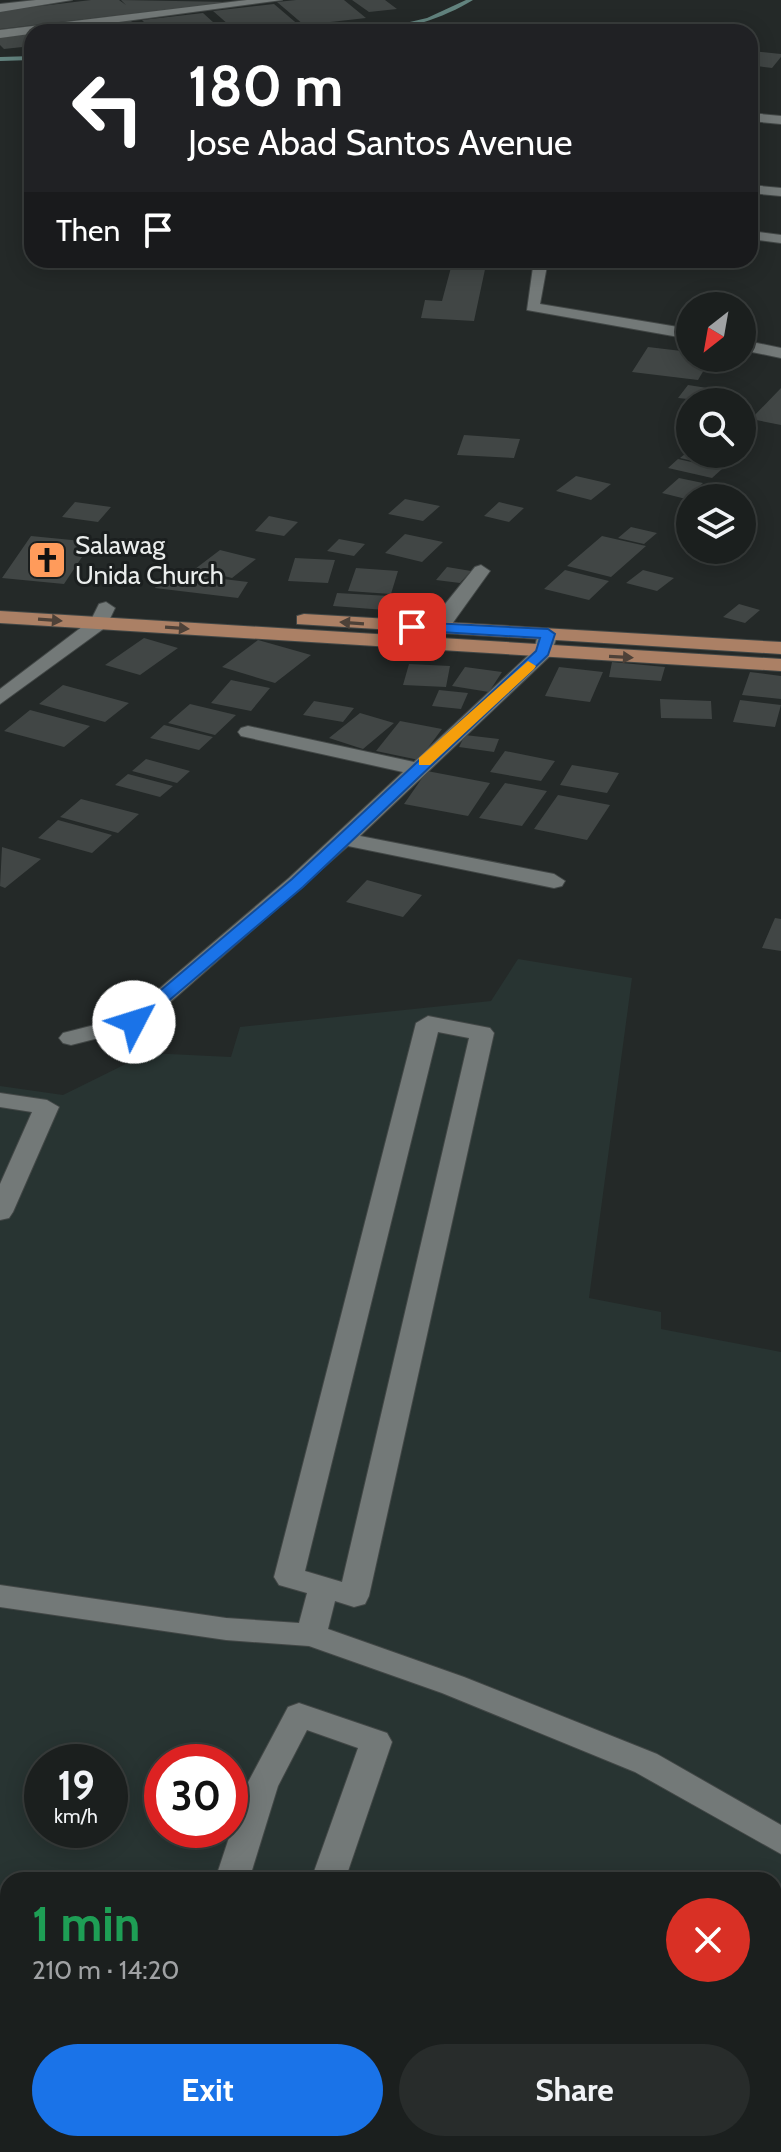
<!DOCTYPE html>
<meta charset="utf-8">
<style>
body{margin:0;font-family:Cabin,sans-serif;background:#282c2b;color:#f1f3f6;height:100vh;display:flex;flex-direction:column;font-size:30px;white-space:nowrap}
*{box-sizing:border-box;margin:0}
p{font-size:26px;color:#a0a2a4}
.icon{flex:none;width:44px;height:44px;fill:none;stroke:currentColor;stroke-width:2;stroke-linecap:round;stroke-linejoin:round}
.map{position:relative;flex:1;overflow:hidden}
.details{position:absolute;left:0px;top:1872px;width:782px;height:280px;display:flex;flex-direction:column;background:#1b1f1e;border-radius:24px 24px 0 0;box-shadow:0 4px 20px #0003,0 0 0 2px #393d3c}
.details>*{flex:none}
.banner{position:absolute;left:24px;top:24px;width:734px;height:244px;border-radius:24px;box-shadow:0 4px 20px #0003,0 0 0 2px #393d3c;background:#202124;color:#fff;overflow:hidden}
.needle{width:52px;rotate:211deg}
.buttons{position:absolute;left:676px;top:292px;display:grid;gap:16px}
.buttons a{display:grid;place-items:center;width:80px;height:80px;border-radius:50%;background:#1b1f1e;box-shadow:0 4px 20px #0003,0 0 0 2px #393d3c;font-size:40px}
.speed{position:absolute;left:24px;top:1744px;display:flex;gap:16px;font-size:40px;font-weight:700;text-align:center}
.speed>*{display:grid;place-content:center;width:104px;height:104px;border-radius:50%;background:#1b1f1e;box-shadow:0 4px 20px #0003,0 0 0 2px #393d3c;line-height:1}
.speed small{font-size:20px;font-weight:400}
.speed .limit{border:12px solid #d22;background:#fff;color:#111}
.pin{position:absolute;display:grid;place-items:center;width:68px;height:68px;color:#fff;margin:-34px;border-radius:16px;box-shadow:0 4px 12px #0006}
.me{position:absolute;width:88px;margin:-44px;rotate:50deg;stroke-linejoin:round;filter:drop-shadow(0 0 6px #0008)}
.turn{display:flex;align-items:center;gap:28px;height:168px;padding:0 32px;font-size:36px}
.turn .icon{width:104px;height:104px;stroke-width:2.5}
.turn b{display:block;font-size:56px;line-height:68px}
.then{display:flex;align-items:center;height:76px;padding:0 32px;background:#0003;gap:16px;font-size:30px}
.round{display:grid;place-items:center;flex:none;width:84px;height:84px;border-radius:42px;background:#282c2b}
.overview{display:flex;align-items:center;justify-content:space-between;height:136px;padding:0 32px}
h1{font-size:48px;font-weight:700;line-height:60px;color:#1e9e55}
.cta{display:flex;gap:16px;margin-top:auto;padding:16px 32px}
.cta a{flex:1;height:92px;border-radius:48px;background:#1a73e8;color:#fff;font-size:32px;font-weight:700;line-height:92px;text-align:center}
.cta a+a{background:#282c2b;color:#f1f3f6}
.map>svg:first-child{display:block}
.built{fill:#283432;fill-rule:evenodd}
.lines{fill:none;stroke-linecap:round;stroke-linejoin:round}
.stream{fill:#62837e;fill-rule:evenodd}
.building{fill:#414645}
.minor-casing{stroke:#424746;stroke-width:2}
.major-casing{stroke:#424746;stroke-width:2}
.minor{fill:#737978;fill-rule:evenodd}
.major{fill:#ab8065;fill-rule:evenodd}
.oneway{fill:#4d4138}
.route{fill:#1a73e8;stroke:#114b97;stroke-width:2}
.slow{fill:#f59e0b}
.labels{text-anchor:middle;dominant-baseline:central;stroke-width:6;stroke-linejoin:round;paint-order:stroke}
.far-poi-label{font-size:26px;fill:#eaedec;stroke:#1b1f1f;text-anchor:start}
</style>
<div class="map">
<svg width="781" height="2152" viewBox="0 0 781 2152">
<rect width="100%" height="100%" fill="#242928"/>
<path class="built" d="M518 959 632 978 589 1298 661 1312V1329L781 1352V2152H0V1086L63 1095 148 1053 231 1057 240 1027 491 1001ZM42 1762H110V1830H42ZM162 1762H230V1830H162ZM8 1880H774V2144H8Z"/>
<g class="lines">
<path class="stream" d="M466 0H473C444 18 401 32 367 32L427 18Z
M32 56V60L0 61V57Z"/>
</g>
<path class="building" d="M91 0H119L126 5 121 0 229 2 0 29V11Z
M296 0H344L366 18 304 25 277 2Z
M352 0H385L397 9 369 12Z
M274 4 301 27 237 32 213 11Z
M203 13 224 32H154L142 20Z
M130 20 142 32H72L68 28Z
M32 33V46L4 49 0 45V37Z
M752 51 781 54V57L772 68 750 65Z
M453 260H487L474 321 421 318 425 300 442 301Z
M648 347 690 352V358H711L698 380 632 372Z
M688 385 727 391 718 402 678 398Z
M781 388V425L751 419Z
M464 435 520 439 514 458 457 455Z
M690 450V454L733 459 724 468 680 458Z
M678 459 722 469 712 478 668 468Z
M576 476 611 484 591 500 556 491Z
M679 478 703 483 686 499 662 493Z
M405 499 440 506 423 521 388 514Z
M75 502 111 507 98 522 62 517Z
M499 502 524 508 509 522 484 516Z
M269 516 298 522 284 536 255 531Z
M631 527 657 533 644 544 618 538Z
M405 534 443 542 422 562 385 553Z
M31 536 92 542 64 584 2 578Z
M602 536 646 546 611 577 567 566Z
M339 539 365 544 354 556 327 551Z
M220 550 256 559 232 578 195 569Z
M295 558 335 560 328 583 288 581Z
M447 567 471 571 460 583 436 580Z
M356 568 398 571 391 594 348 591Z
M565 570 609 581 589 600 544 589Z
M643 570 674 578 657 591 626 583Z
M166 572 248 582 238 598 155 588Z
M337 593 389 596 385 610 333 606Z
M739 604 760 610 745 623 723 617Z
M144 638 178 648 140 675 105 665Z
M258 640 311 655 275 683 222 667Z
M612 662 665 667 661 681 609 677Z
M409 664 450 666 446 687 403 685Z
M465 667 502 672 489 692 452 686Z
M559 667 603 672 590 702 545 696Z
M750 672 781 676V699L742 695Z
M231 680 270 688 251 711 211 703Z
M63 685 129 703 105 722 39 704Z
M439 690 468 693 461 709 432 706Z
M660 699 711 701 712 719 661 718Z
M740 700 781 705 775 727 733 722Z
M314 701 354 708 343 722 303 715Z
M190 704 236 715 215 735 168 723Z
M30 710 90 726 64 747 4 731Z
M360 713 394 723 363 749 329 738Z
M400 721 442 729 419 760 376 751Z
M164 725 213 737 199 750 150 738Z
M465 735 499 739 494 752 459 747Z
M505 751 555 761 541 781 490 772Z
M146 759 190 771 177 783 132 771Z
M572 765 619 773 607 793 560 785Z
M427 771 490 783 468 816 404 804Z
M128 774 173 786 160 797 115 785Z
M505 783 547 791 522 826 479 818Z
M558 795 610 805 587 840 534 829Z
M81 799 139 814 118 833 60 817Z
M58 820 112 835 92 853 38 838Z
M2 847 41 859 5 888 0 886Z
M367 880 422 895 403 917 346 902Z
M775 918 781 919V951L762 948Z"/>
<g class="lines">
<defs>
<path id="minor" d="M36 0H72L0 12V4Z
M247 0H282L0 38V30Z
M750 113 781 116V124L750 121Z
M750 185 781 188V196L750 193Z
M750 231 781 235V243L750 239Z
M534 260H548L540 304 690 329V339L527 310Z
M742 340 781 348V358L742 350Z
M481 565 490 571 434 649H420L417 645 429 624 475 567Z
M106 602 115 608 106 627 0 704V689L91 620 99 604Z
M548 628 558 634 550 656 360 836 554 874 565 881 562 886 554 888 348 846 142 1027 71 1045 63 1043 59 1038 63 1033 126 1017 289 878 403 772 241 736 238 732 241 728 248 726 414 762 534 650 538 634Z
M428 1016 490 1028 494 1033 369 1596 365 1604 354 1607 335 1601 328 1629 464 1677 657 1754 781 1825V1854L635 1772 442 1693 309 1646 226 1640 0 1607V1585L226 1618 299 1623 307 1593 279 1585 274 1577 416 1023ZM438 1032 469 1038 342 1582 305 1571Z
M0 1093 47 1100 59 1107 13 1212 9 1218 0 1220V1184L32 1112 0 1107Z
M299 1703 387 1733 392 1742 345 1880H311L358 1748 307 1730 278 1786 249 1880H215L246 1786 288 1707Z
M129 2144H165L162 2152H126Z
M225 2144H261L259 2152H223Z"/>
<path id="major" d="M0 611 781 659V671L0 623Z
M304 614 781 642V654L297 624V616Z"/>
</defs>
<use href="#minor" class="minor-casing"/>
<use href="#major" class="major-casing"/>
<use href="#minor" class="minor"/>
<use href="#major" class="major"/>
</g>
<defs><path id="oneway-solid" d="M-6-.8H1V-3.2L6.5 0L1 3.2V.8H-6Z" transform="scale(2)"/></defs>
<g class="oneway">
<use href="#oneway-solid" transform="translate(50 620) rotate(4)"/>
<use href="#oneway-solid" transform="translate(352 623) rotate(-176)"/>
<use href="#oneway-solid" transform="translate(177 628) rotate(4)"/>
<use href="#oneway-solid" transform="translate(621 657) rotate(3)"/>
</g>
<path class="route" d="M412 622 548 629 555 634 548 655 303 887 140 1025H128V1018L292 879 536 651 540 638 407 630V624Z"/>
<path class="slow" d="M528 661 536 666 534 669 430 765H419V758Z"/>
<defs>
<symbol id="church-square" viewBox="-11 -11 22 22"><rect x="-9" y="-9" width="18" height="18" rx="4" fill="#ff9b5b" stroke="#1b1f1f"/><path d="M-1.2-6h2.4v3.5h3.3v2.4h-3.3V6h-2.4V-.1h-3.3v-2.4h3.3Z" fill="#111"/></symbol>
</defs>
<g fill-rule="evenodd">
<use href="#church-square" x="25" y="538" width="44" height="44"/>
</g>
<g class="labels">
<g class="far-poi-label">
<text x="75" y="545">Salawag<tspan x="75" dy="30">Unida Church</tspan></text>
</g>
</g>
</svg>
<div class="buttons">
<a><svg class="needle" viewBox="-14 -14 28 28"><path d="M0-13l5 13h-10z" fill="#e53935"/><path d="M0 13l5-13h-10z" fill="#a0a2a4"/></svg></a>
<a><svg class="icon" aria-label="search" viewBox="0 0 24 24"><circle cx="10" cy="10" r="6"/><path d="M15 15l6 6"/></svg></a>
<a><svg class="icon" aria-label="layers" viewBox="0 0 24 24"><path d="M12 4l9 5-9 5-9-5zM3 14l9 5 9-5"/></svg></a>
</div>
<div class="speed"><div>19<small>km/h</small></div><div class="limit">30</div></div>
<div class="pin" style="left:412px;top:627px;background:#d93025"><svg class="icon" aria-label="arrive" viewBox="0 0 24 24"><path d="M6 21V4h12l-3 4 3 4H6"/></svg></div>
<svg class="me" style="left:134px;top:1022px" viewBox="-20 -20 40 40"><circle r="19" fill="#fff"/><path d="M0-13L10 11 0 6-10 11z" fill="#1a73e8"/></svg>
<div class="banner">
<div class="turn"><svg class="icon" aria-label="left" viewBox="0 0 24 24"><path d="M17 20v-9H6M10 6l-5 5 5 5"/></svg><div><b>180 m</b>Jose Abad Santos Avenue</div></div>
<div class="then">Then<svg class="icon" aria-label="arrive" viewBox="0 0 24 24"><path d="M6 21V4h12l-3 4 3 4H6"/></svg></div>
</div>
<section class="details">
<div class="overview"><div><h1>1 min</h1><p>210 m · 14:20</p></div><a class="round" style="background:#d93025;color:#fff"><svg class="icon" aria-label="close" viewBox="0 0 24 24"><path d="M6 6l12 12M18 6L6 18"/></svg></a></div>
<div class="cta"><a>Exit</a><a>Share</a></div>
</section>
</div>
